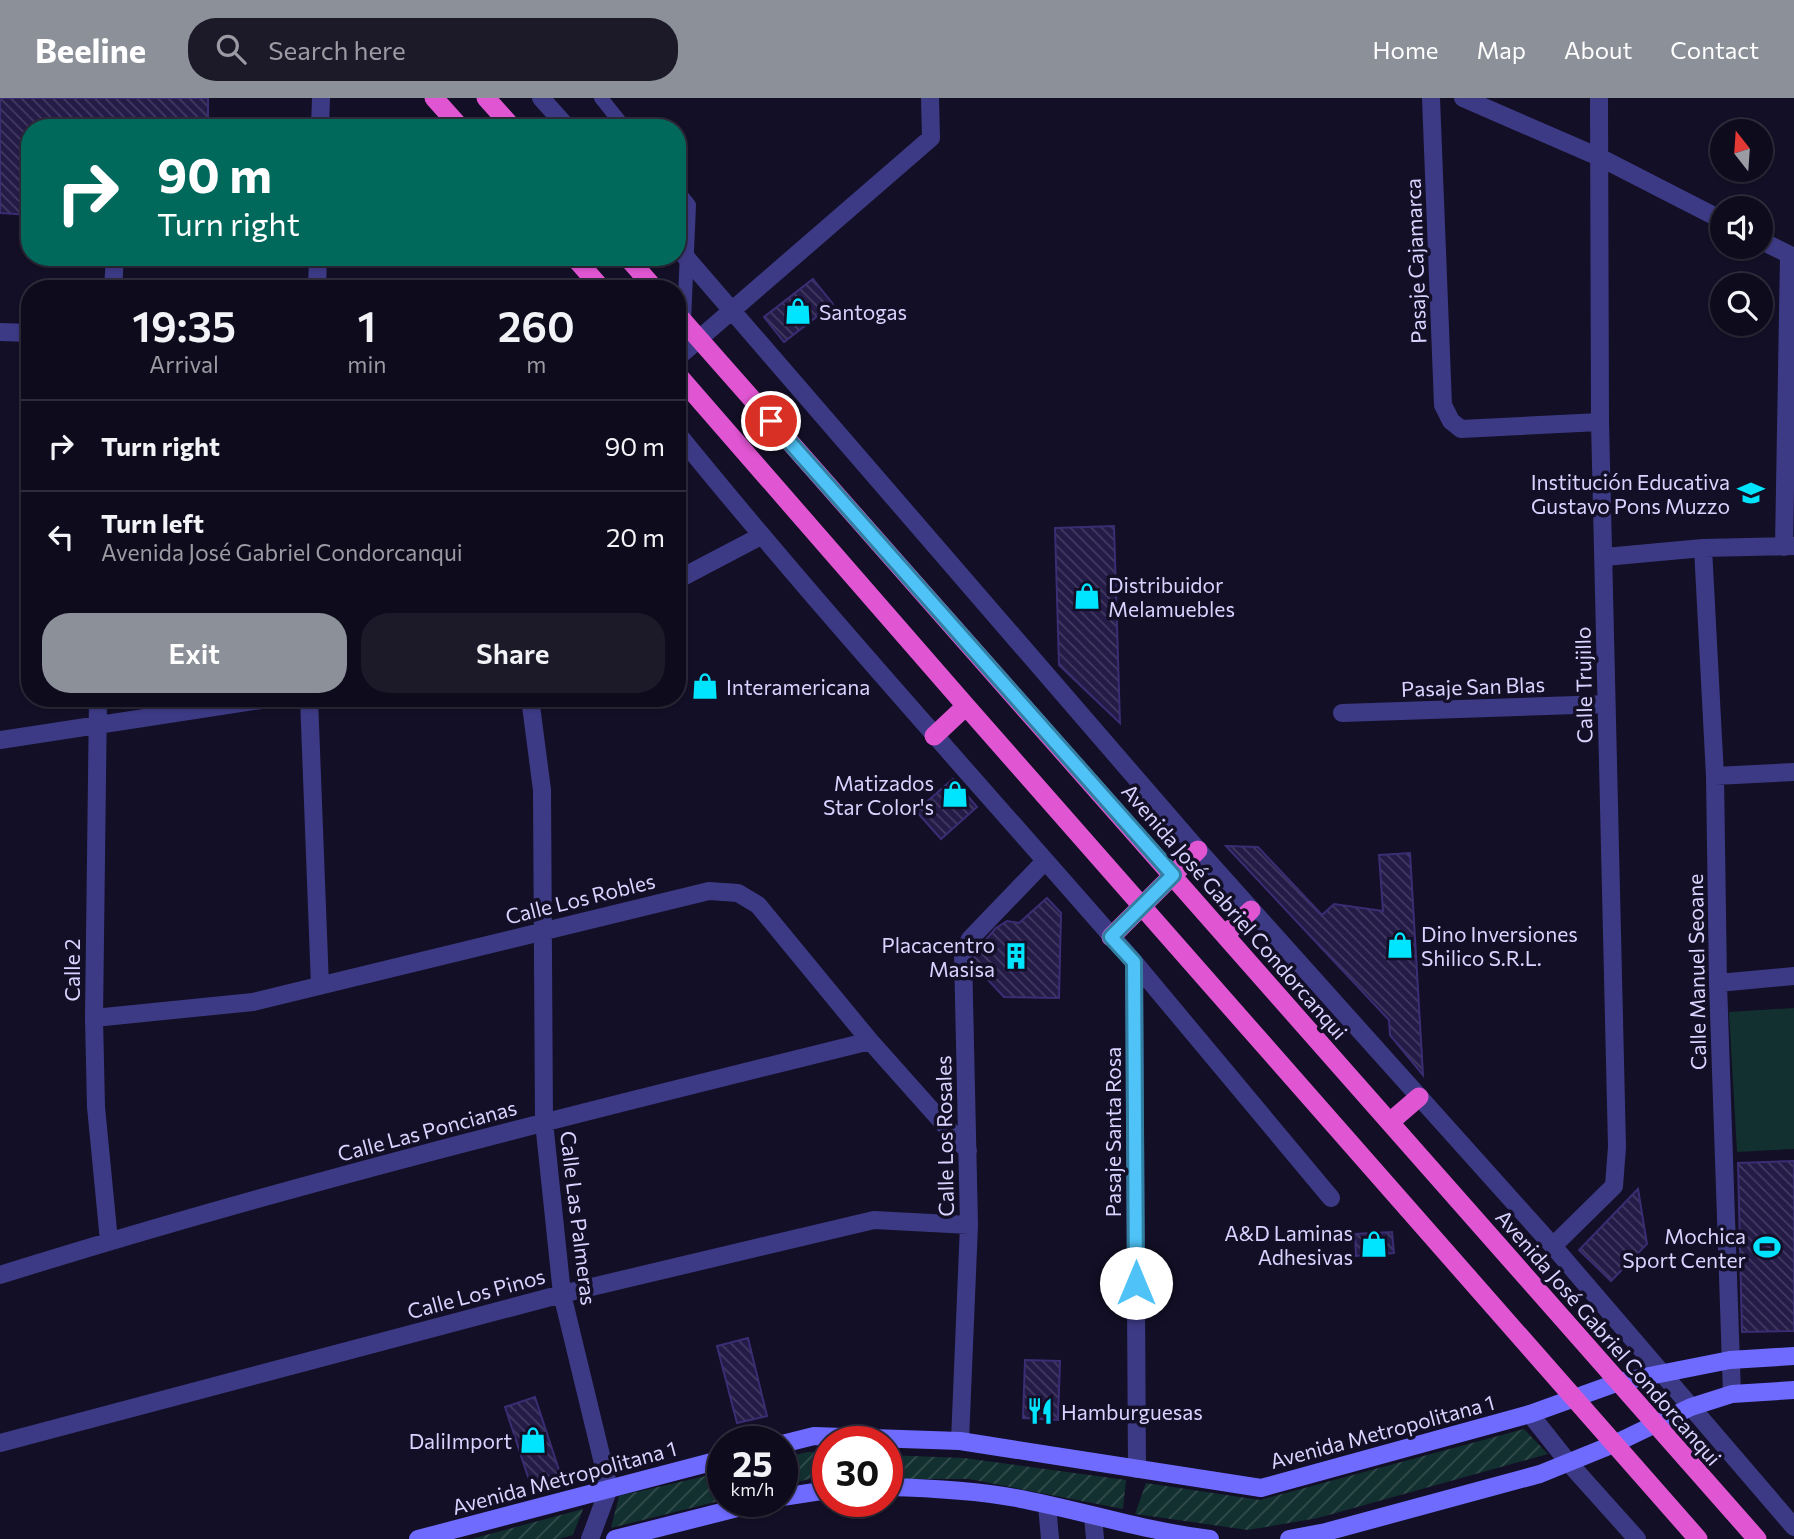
<!DOCTYPE html>
<meta charset="utf-8">
<style>
body{margin:0;font-family:Commissioner,sans-serif;background:#1c1929;color:#f1f3f6;height:100vh;display:flex;flex-direction:column;font-size:26px;white-space:nowrap}
*{box-sizing:border-box;margin:0}
p{font-size:23px;color:#9b9ba3}
.icon{flex:none;width:38px;height:38px;fill:none;stroke:currentColor;stroke-width:2;stroke-linecap:round;stroke-linejoin:round}
.map{position:relative;flex:1;overflow:hidden}
.drawer{position:absolute;left:21px;top:182px;width:665px;height:427px;display:flex;flex-direction:column;background:#0e0b1c;border-radius:28px;box-shadow:0 2px 5px #0004,0 0 0 2px #2e2b3b}
.drawer>*{flex:none}
.banner{position:absolute;left:21px;top:21px;width:665px;height:147px;border-radius:28px;box-shadow:0 2px 5px #0004,0 0 0 2px #2e2b3b;background:#00695c;color:#fff;overflow:hidden}
.needle{width:46px;rotate:343deg}
.controls{position:absolute;left:1710px;top:21px;display:grid;gap:14px}
.controls a{display:grid;place-items:center;width:63px;height:63px;border-radius:50%;background:#0e0b1c;box-shadow:0 2px 5px #0004,0 0 0 2px #2e2b3b;font-size:35px}
.speed{position:absolute;left:707px;top:1328px;display:flex;gap:14px;font-size:35px;font-weight:700;text-align:center}
.speed>*{display:grid;place-content:center;width:91px;height:91px;border-radius:50%;background:#0e0b1c;box-shadow:0 2px 5px #0004,0 0 0 2px #2e2b3b;line-height:1}
.speed small{font-size:18px;font-weight:400}
.speed .limit{border:10px solid #d22;background:#fff;color:#111}
.pin{position:absolute;display:grid;place-items:center;width:60px;height:60px;color:#fff;margin:-30px;border:4px solid #fff;border-radius:50%;box-shadow:0 2px 7px #0007}
.me{position:absolute;width:77px;margin:-38px;rotate:0deg;stroke-linejoin:round;filter:drop-shadow(0 0 5px #0008)}
.turn{display:flex;align-items:center;gap:24px;height:147px;padding:0 21px;font-size:32px}
.turn .icon{width:91px;height:91px;stroke-width:2.5}
.turn b{display:block;font-size:49px;line-height:60px}
.eta{display:flex;justify-content:space-evenly;align-items:center;height:119px;text-align:center}
.eta b{font-size:42px;font-weight:600;line-height:49px}
.action{display:flex;gap:14px;margin-top:auto;padding:14px 21px}
.action a{flex:1;height:80px;border-radius:28px;background:#8c9099;color:#fff;font-size:28px;font-weight:600;line-height:80px;text-align:center}
.action a+a{background:#1c1929;color:#f1f3f6}
ul{padding:0;list-style:none}
li{display:flex;align-items:center;gap:21px;height:91px;padding:0 21px;border-top:2px solid #2e2b3b}
li div{flex:1}
li b{display:block;font-size:26px}
li em{font-style:normal}
header{display:flex;align-items:center;gap:42px;box-sizing:border-box;height:98px;padding:0 35px;background:#8c9099;color:#fff}
header strong{font-size:33px}
nav{display:flex;gap:38px;margin-inline-start:auto;font-size:24px}
.search{width:490px;height:63px;background:#1c1929;display:flex;align-items:center;gap:18px;box-sizing:border-box;padding:0 24px;border-radius:28px;color:#9b9ba3;font-size:26px}
.map>svg:first-child{display:block}
.grass{fill:#12302f}
.garden{fill:url(#garden-furrows)}
.building{fill:url(#building-back-hatch);stroke:#3b2d73;stroke-width:2}
.lines{fill:none;stroke-linecap:round;stroke-linejoin:round}
.service{stroke:#3d3a85;stroke-width:14}
.minor{stroke:#3d3a85;stroke-width:18}
.secondary{stroke:#6f6bff;stroke-width:18}
.trunk{stroke:#e055d1;stroke-width:19}
.route-casing{stroke:#337fa1;stroke-width:18}
.route{stroke:#4fc3f7;stroke-width:12}
.labels{text-anchor:middle;dominant-baseline:central;stroke-width:7;stroke-linejoin:round;paint-order:stroke}
.street-label{font-size:21px;fill:#d9d4ff;stroke:#130f26}
.poi-label{font-size:21px;fill:#d9d4ff;stroke:#130f26;text-anchor:end}
</style>
<header>
<strong>Beeline</strong>
<div class="search"><svg class="icon" aria-label="search" viewBox="0 0 24 24"><circle cx="10" cy="10" r="6"/><path d="M15 15l6 6"/></svg>Search here</div>
<nav><a>Home</a><a>Map</a><a>About</a><a>Contact</a></nav>
</header>
<div class="map">
<svg width="1794" height="1441" viewBox="0 0 1794 1441">
<defs>
<pattern id="garden-furrows" width="10" height="10" patternUnits="userSpaceOnUse" patternTransform="scale(1.75)"><rect width="10" height="10" fill="#12302f"/><path d="M-1 1l2-2M0 10L10 0M9 11l2-2" fill="none" stroke="#344d4e"/></pattern>
<pattern id="building-back-hatch" width="6" height="6" patternUnits="userSpaceOnUse" patternTransform="scale(1.75)"><rect width="6" height="6" fill="#241b47"/><path d="M-1 5l2 2M0 0l6 6M5-1l2 2" fill="none" stroke="#433b63"/></pattern>
</defs>
<rect width="100%" height="100%" fill="#130f26"/>
<path class="grass" d="M1794 910V1051L1737 1054 1729 914Z"/>
<path class="garden" d="M1524 1331 1548 1356 1318 1420 1248 1432 1135 1416 1146 1385 1260 1402Z
M808 1354H828V1380H813L782 1388V1360Z
M887 1357 964 1360 1126 1382 1123 1411 969 1381H887Z
M723 1374V1402L611 1430 619 1398Z
M583 1411 573 1437 559 1441H471Z"/>
<path class="building" d="M0 0H208V30H30V117L0 115Z
M813 181 833 206 784 244 764 219Z
M1114 428 1120 625 1059 567 1055 430Z
M953 681 977 709 941 741 916 713Z
M1226 748 1258 749 1322 817 1334 806 1383 813 1379 757 1410 755 1423 977 1390 937 1389 922Z
M1047 800 1061 815 1059 900 1004 899 975 868 974 858 980 848 996 830 1007 823 1019 825Z
M1794 1063V1233L1742 1234 1738 1065Z
M1638 1091 1647 1146 1611 1183 1579 1152Z
M1392 1134 1394 1155 1356 1158 1355 1136Z
M748 1240 767 1318 737 1325 717 1248Z
M1025 1262 1060 1263 1058 1322 1023 1320Z
M535 1299 560 1375 530 1385 505 1309Z"/>
<g class="lines">
<path class="service" d="M601 0 625 30
M677 92 689 107 684 223"/>
<path class="minor" d="M541 0 568 30
M1431 0 1443 307 1451 323 1461 331 1600 324
M1463 0 1599 59 1722 122
M320 30 321 0
M1760 142 1794 159
M677 149 1198 752 1553 1148 1794 1429
M113 191 115 159
M317 191 318 159
M0 234 30 235
M677 260 931 40 930 0
M677 335C824 516 981 688 1134 864 1200 942 1265 1021 1331 1100
M1784 449 1789 157
M1703 450 1715 678 1718 885 1732 1296
M1605 459 1703 450 1793 448
M677 482 761 438
M98 600 94 920 96 1009 109 1143
M309 600 320 888
M530 600 542 692 544 1024 562 1196 609 1390 590 1441
M1342 615 1606 606
M0 642 274 600
M1715 678 1794 674
M1134 864 1137 1371
M1718 885 1794 878
M94 920 253 904 709 793 738 795 758 807 870 943 968 1053
M1553 1148 1614 1088 1617 1049 1600 324 1599 0
M0 1177C287 1087 579 1015 870 943
M1530 1316 1568 1364 1637 1441
M960 1343 969 1127 963 856 970 841 1045 763
M0 1345 562 1196 874 1122 969 1127
M1047 1407 1050 1441
M1093 1418 1095 1441"/>
<path class="secondary" d="M782 1346 814 1338 960 1343 1261 1390 1530 1316 1619 1284 1730 1262 1794 1258
M887 1389C930 1390 973 1392 1016 1400 1081 1412 1144 1433 1210 1441
M782 1399 828 1392
M418 1441 723 1361
M615 1441 761 1404
M1289 1441 1326 1434 1540 1376 1614 1346 1691 1309 1732 1296 1794 1292"/>
<path class="trunk" d="M434 0 461 30
M486 0 513 30
M574 159 602 191
M627 159 655 191
M677 216 1757 1441
M677 276 966 608 1698 1441
M934 638 966 608
M1225 837 1251 812
M1111 839 1198 752
M1390 1024 1419 999"/>
</g>
<g class="lines">
<defs>
<path id="route" d="M771 323 1173 777 1111 839 1134 864 1136 1185"/>
</defs>
<use href="#route" class="route-casing"/>
<use href="#route" class="route"/>
</g>
<defs>
<symbol id="shop-bare" viewBox="-9 -9 18 18"><path d="M-5-2.5h2.3a2.7 3.5 0 0 1 5.4 0H5L5.5 6h-11ZM-1.5-2.5h3a1.5 2.3 0 0 0-3 0Z" fill="#00e5ff" stroke="#130f26" stroke-width="2.5" paint-order="stroke"/></symbol>
<symbol id="school-bare" viewBox="-9 -9 18 18"><path d="M0-5L7-2L0 1L-7-2ZM-4 1L0 2.5L4 1V4Q0 6-4 4Z" fill="#00e5ff" stroke="#130f26" stroke-width="2.5" paint-order="stroke"/></symbol>
<symbol id="building-bare" viewBox="-9 -9 18 18"><path d="M-4-6H4V6H1V3H-1V6H-4ZM-2.5-4.3h1.7v1.8h-1.7ZM.8-4.3h1.7v1.8H.8ZM-2.5-1h1.7V.8h-1.7ZM.8-1h1.7V.8H.8Z" fill="#00e5ff" stroke="#130f26" stroke-width="2.5" paint-order="stroke"/></symbol>
<symbol id="stadium-bare" viewBox="-9 -9 18 18"><path d="M0-5a6.5 5 0 1 0 0 10a6.5 5 0 1 0 0-10ZM-3.5-1.8h7v3.6h-7Z" fill="#00e5ff" stroke="#130f26" stroke-width="2.5" paint-order="stroke"/></symbol>
<symbol id="restaurant-bare" viewBox="-9 -9 18 18"><path d="M-5-6h1v4h1v-4h1v4h1v-4h1v5L-1.5 .5V6h-2V.5L-5-1ZM5-6V6H3V1.5H1.5Q1.5-4 5-6Z" fill="#00e5ff" stroke="#130f26" stroke-width="2.5" paint-order="stroke"/></symbol>
</defs>
<g fill-rule="evenodd">
<use href="#shop-bare" x="779" y="194" width="38" height="38"/>
<use href="#school-bare" x="1732" y="376" width="38" height="38"/>
<use href="#shop-bare" x="1068" y="479" width="38" height="38"/>
<use href="#shop-bare" x="686" y="569" width="38" height="38"/>
<use href="#shop-bare" x="936" y="677" width="38" height="38"/>
<use href="#shop-bare" x="1381" y="828" width="38" height="38"/>
<use href="#building-bare" x="997" y="839" width="38" height="38"/>
<use href="#shop-bare" x="1355" y="1127" width="38" height="38"/>
<use href="#stadium-bare" x="1748" y="1130" width="38" height="38"/>
<use href="#restaurant-bare" x="1021" y="1294" width="38" height="38"/>
<use href="#shop-bare" x="514" y="1323" width="38" height="38"/>
</g>
<g class="labels">
<g class="street-label">
<text transform="translate(1415 163) rotate(-92)">Pasaje Cajamarca</text>
<text transform="translate(1583 587) rotate(-91)">Calle Trujillo</text>
<text transform="translate(1473 588) rotate(-2)">Pasaje San Blas</text>
<text transform="translate(580 800) rotate(-14)">Calle Los Robles</text>
<text transform="translate(1235 813) rotate(49)">Avenida José Gabriel Condorcanqui</text>
<text transform="translate(71 872) rotate(-90)">Calle 2</text>
<text transform="translate(1696 874) rotate(-91)">Calle Manuel Seoane</text>
<text transform="translate(427 1032) rotate(-15)">Calle Las Poncianas</text>
<text transform="translate(1112 1034) rotate(-90)">Pasaje Santa Rosa</text>
<text transform="translate(944 1038) rotate(-91)">Calle Los Rosales</text>
<text transform="translate(579 1120) rotate(83)">Calle Las Palmeras</text>
<text transform="translate(476 1195) rotate(-15)">Calle Los Pinos</text>
<text transform="translate(1609 1239) rotate(49)">Avenida José Gabriel Condorcanqui</text>
<text transform="translate(1382 1333) rotate(-15)">Avenida Metropolitana 1</text>
<text transform="translate(564 1379) rotate(-15)">Avenida Metropolitana 1</text>
</g>
<g class="poi-label">
<text x="819" y="213" text-anchor="start">Santogas</text>
<text x="1730" y="383">Institución Educativa<tspan x="1730" dy="24">Gustavo Pons Muzzo</tspan></text>
<text x="1108" y="486" text-anchor="start">Distribuidor<tspan x="1108" dy="24">Melamuebles</tspan></text>
<text x="726" y="588" text-anchor="start">Interamericana</text>
<text x="934" y="684">Matizados<tspan x="934" dy="24">Star Color's</tspan></text>
<text x="1421" y="835" text-anchor="start">Dino Inversiones<tspan x="1421" dy="24">Shilico S.R.L.</tspan></text>
<text x="995" y="846">Placacentro<tspan x="995" dy="24">Masisa</tspan></text>
<text x="1353" y="1134">A&amp;D Laminas<tspan x="1353" dy="24">Adhesivas</tspan></text>
<text x="1746" y="1137">Mochica<tspan x="1746" dy="24">Sport Center</tspan></text>
<text x="1061" y="1313" text-anchor="start">Hamburguesas</text>
<text x="512" y="1342">DaliImport</text>
</g>
</g>
</svg>
<div class="controls">
<a><svg class="needle" viewBox="-14 -14 28 28"><path d="M0-13l5 13h-10z" fill="#e53935"/><path d="M0 13l5-13h-10z" fill="#9b9ba3"/></svg></a>
<a><svg class="icon" aria-label="sound" viewBox="0 0 24 24"><path d="M4 9h4l5-4v14l-5-4H4zM17 9q2 3 0 6"/></svg></a>
<a><svg class="icon" aria-label="search" viewBox="0 0 24 24"><circle cx="10" cy="10" r="6"/><path d="M15 15l6 6"/></svg></a>
</div>
<div class="speed"><div>25<small>km/h</small></div><div class="limit">30</div></div>
<div class="pin" style="left:771px;top:323px;background:#d93025"><svg class="icon" aria-label="arrive" viewBox="0 0 24 24"><path d="M6 21V4h12l-3 4 3 4H6"/></svg></div>
<svg class="me" style="left:1136px;top:1185px" viewBox="-20 -20 40 40"><circle r="19" fill="#fff"/><path d="M0-13L10 11 0 6-10 11z" fill="#4fc3f7"/></svg>
<div class="banner">
<div class="turn"><svg class="icon" aria-label="right" viewBox="0 0 24 24"><path d="M7 20v-9h11M14 6l5 5-5 5"/></svg><div><b>90 m</b>Turn right</div></div>
</div>
<section class="drawer">
<div class="eta">
<div><b>19:35</b><p>Arrival</p></div>
<div><b>1</b><p>min</p></div>
<div><b>260</b><p>m</p></div>
</div>
<ul>
<li><svg class="icon" aria-label="right" viewBox="0 0 24 24"><path d="M7 20v-9h11M14 6l5 5-5 5"/></svg><div><b>Turn right</b></div><em>90 m</em></li>
<li><svg class="icon" aria-label="left" viewBox="0 0 24 24"><path d="M17 20v-9H6M10 6l-5 5 5 5"/></svg><div><b>Turn left</b><p>Avenida José Gabriel Condorcanqui</p></div><em>20 m</em></li>
</ul>
<div class="action"><a>Exit</a><a>Share</a></div>
</section>
</div>
